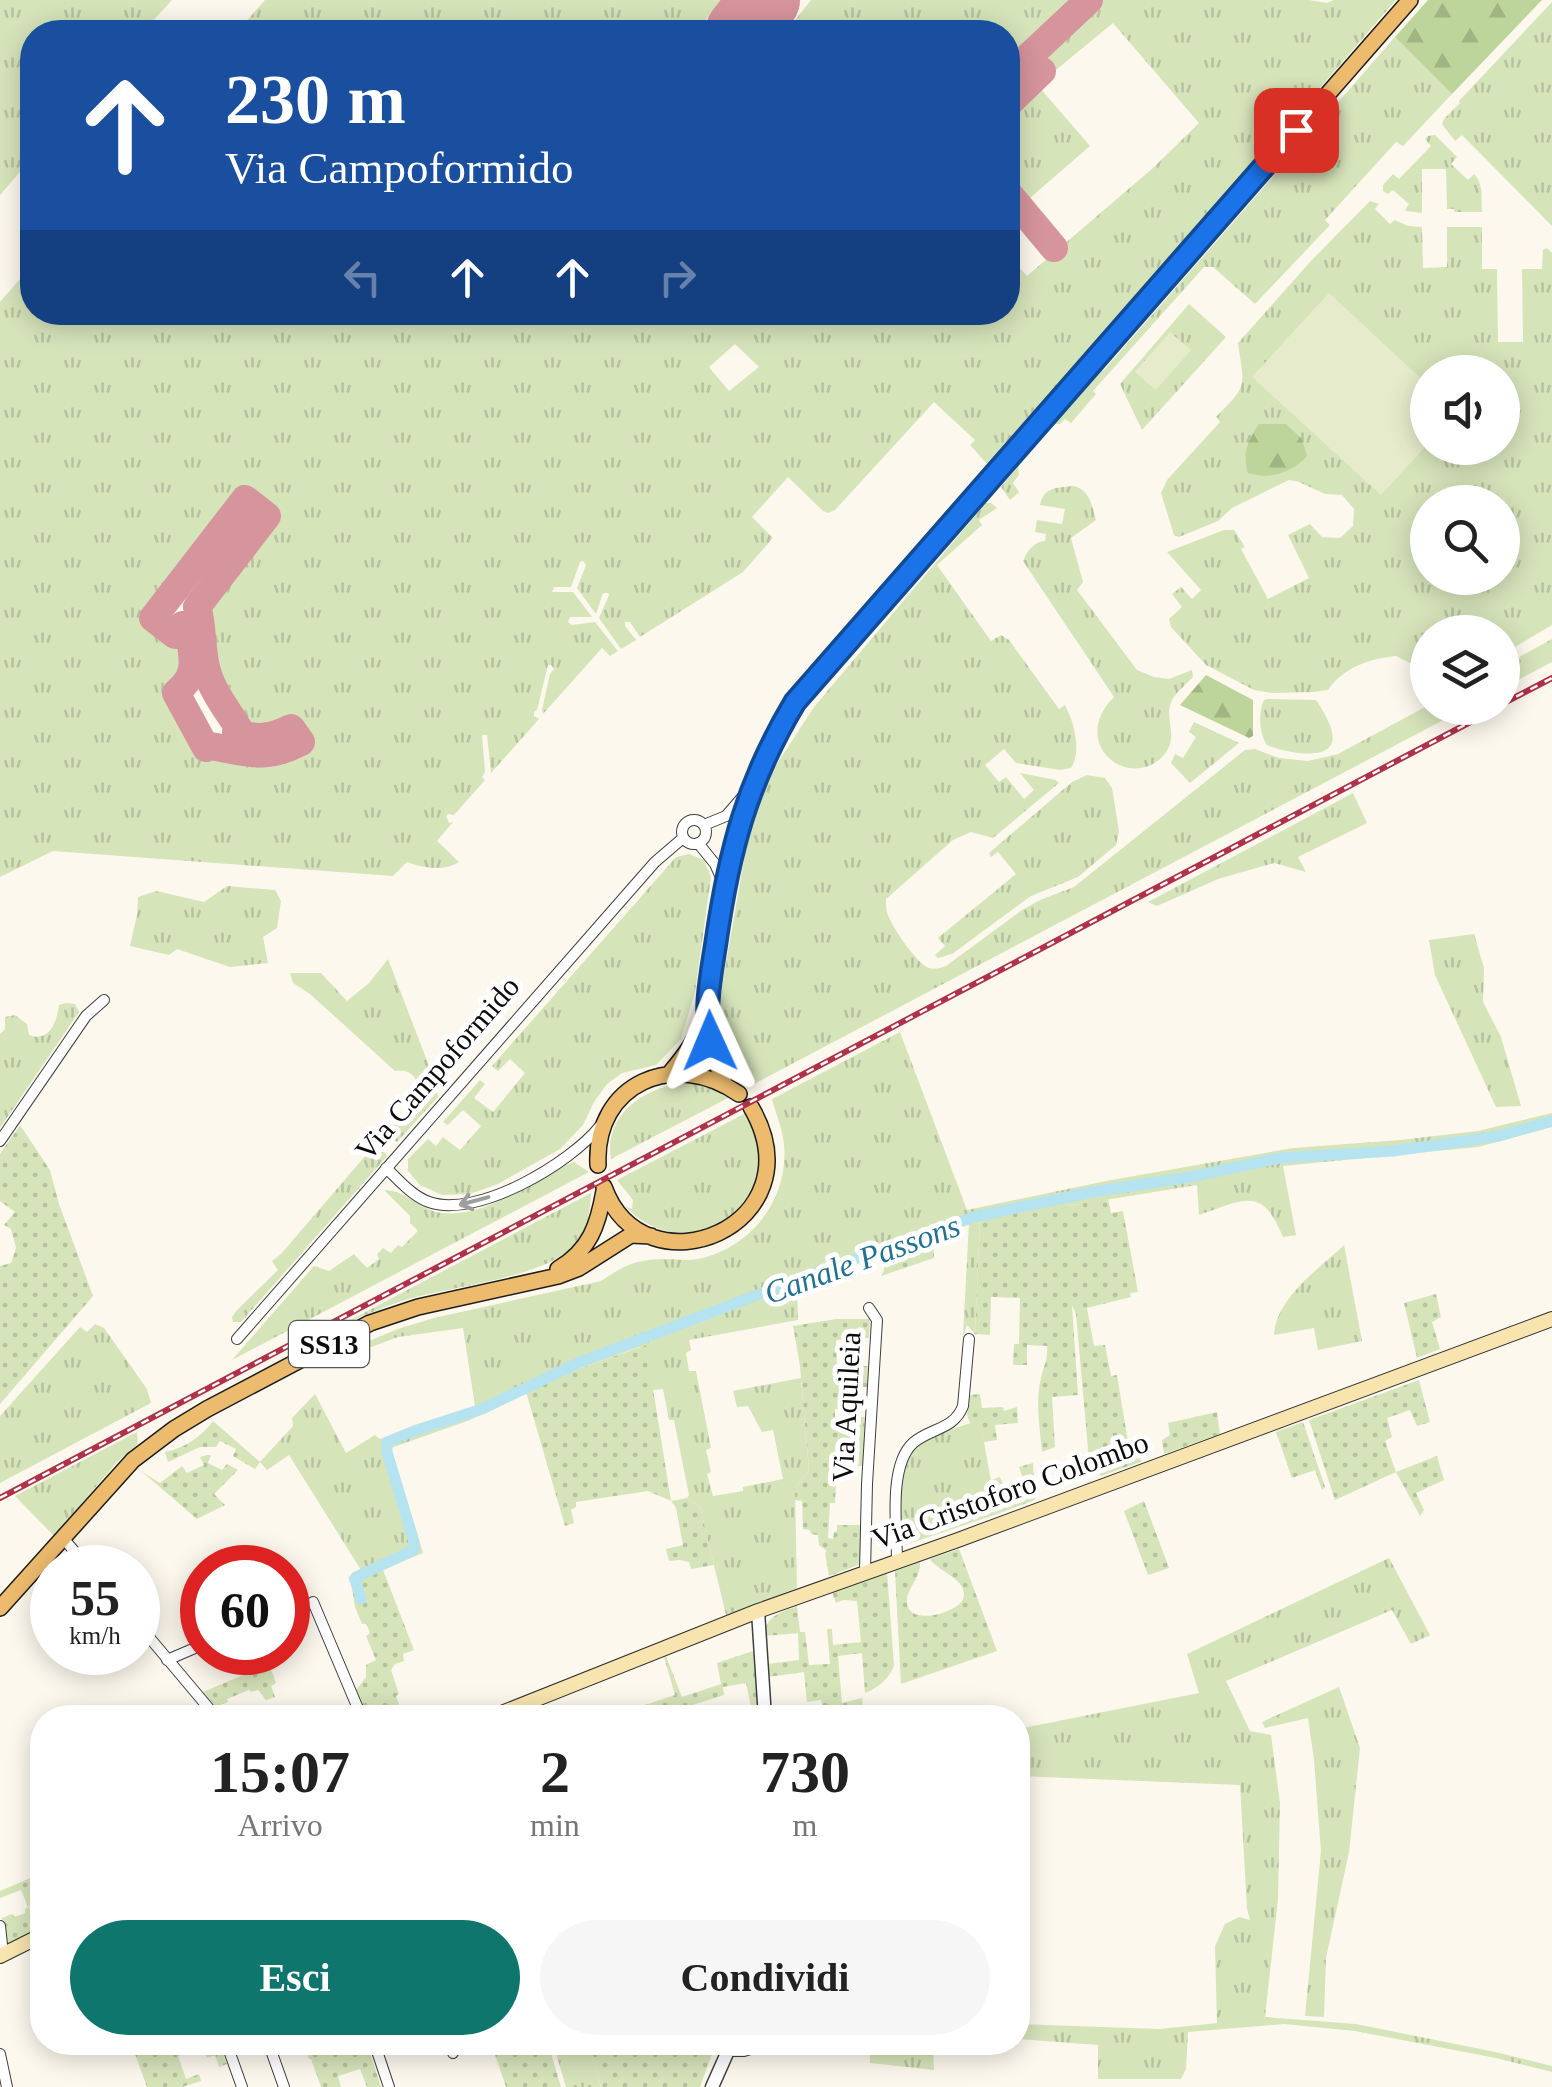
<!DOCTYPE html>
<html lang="it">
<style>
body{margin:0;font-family:Georgia,serif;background:#f6f6f6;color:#222;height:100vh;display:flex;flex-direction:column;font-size:38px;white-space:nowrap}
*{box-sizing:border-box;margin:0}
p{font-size:32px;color:#767676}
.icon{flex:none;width:55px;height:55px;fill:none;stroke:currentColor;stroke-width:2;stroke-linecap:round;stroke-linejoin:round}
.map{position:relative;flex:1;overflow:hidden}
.drawer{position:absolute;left:30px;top:1705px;width:1000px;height:350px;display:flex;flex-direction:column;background:#fff;border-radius:40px;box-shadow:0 5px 25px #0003}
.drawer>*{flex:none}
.banner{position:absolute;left:20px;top:20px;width:1000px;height:305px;border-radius:40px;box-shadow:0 5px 25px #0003;background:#1a4fa0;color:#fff;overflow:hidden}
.buttons{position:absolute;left:1410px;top:355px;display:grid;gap:20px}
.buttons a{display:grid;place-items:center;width:110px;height:110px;border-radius:50%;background:#fff;box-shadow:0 5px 25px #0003;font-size:50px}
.speed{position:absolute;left:30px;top:1545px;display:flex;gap:20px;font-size:50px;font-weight:700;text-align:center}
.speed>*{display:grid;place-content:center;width:130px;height:130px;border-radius:50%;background:#fff;box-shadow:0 5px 25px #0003;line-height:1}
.speed small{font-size:25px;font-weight:400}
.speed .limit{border:15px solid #d22;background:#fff;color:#111}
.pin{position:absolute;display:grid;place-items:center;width:85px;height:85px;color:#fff;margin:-42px;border-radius:20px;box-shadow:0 5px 15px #0006}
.me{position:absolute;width:110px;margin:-55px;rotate:359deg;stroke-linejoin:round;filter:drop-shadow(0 0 8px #0008)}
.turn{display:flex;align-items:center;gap:35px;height:210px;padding:0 40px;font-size:45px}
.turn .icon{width:130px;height:130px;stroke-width:2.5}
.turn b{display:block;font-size:70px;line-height:85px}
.lanes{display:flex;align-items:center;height:95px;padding:0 40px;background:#0003;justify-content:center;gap:50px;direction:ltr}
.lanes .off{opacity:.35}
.eta{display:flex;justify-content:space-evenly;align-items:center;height:170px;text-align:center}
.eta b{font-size:60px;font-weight:600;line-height:70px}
.button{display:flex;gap:20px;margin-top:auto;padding:20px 40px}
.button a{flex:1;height:115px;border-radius:60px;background:#0f766e;color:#fff;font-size:40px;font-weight:600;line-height:115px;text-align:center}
.button a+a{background:#f6f6f6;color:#222}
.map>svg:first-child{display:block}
.grass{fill:url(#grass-tufts);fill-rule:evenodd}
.forest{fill:url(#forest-firs)}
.garden{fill:url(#garden-dots)}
.pitch{fill:#e6eccb}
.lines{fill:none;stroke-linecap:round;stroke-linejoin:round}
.canal{stroke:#b6e3f0;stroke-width:11}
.taxiway{stroke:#d6949c;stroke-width:28}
.runway{stroke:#d6949c;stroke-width:70}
.minor-casing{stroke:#3f3f3f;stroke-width:12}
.tertiary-casing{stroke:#3f3f3f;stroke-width:15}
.secondary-casing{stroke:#2e2e2e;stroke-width:16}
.primary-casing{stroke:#1d1d1d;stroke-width:18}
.minor{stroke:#fff;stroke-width:10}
.tertiary{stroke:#fff;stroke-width:12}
.secondary{stroke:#f7e4ae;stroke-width:14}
.primary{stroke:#ecbb6e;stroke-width:15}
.rail-casing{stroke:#af314a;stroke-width:6}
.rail{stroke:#fff;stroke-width:2.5;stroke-dasharray:8;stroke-linecap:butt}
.oneway{stroke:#9e9e9e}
.route-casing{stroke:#114b97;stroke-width:25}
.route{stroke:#1a73e8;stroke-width:18}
.labels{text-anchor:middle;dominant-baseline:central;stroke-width:10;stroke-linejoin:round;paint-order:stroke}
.shield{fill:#fff;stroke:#555;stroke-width:2.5}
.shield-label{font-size:28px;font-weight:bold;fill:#0c0c0c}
.street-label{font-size:30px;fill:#0c0c0c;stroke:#fff}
.water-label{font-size:32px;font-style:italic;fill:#217192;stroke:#fff}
</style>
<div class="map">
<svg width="1552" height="2087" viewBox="0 0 1552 2087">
<defs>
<pattern id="grass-tufts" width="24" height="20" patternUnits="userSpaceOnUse" patternTransform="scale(2.5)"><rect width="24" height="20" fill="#d6e4ba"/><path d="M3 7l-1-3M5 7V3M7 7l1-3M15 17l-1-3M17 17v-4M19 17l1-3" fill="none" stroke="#b6c29f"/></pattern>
<pattern id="forest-firs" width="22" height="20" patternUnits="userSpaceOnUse" patternTransform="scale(2.5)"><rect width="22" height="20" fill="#bdd49b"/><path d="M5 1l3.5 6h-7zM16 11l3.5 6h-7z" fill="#a1b584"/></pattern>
<pattern id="garden-dots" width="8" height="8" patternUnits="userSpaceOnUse" patternTransform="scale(2.5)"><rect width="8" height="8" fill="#d6e4ba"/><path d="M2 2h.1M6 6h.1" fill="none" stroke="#b6c29f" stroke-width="1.8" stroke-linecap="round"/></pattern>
</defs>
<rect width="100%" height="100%" fill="#fdf8ed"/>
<path class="grass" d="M0 0H172L143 32H32V158L0 195Z
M265 0H721L696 32H237Z
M811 0H1309L1327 3 1334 0H1396L1273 142 1268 143 1259 136 1253 143 1264 153 989 466 970 445 975 440 934 402 835 510 828 513 823 511 788 477 752 517 773 538 743 572 640 637 630 622H625V626L636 640 621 649 599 618 609 595 608 593H603L596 614 577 588 586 565 583 561 580 562 571 587H554L552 592H573L592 617H570L568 622 572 625 595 622 618 651 610 656 602 648 543 714 542 710 550 674 554 669 551 665H548L537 710 534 712V716L539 719 491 773 487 735H482L485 772 482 777 485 780 454 815 448 814 446 816 449 823 453 822 437 841 459 862C443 872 423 868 407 862L393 876 53 851 0 877V302L32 265V312H1008V255L1027 276 1153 168 1199 123 1113 23 1051 74 1042 64 1008 96V32H786ZM735 344 759 367 729 391 709 367ZM245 500 266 517 197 607 200 611V638L208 676 239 729 236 732C256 740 271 738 291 728L301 742C267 762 246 751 210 746L206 748 177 693C200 672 192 659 189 630L183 625 175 635 153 618Z
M1552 2V226L1462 135 1455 141 1442 124 1444 119 1460 103 1459 101Z
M1395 37 1452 94 1403 146 1396 142 1325 220 1330 225 1255 304 1213 267H1204L1093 391 1096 394 1071 423 1065 419 1060 424H1054L1018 464 1019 475 1013 483 1019 492 1010 500 1001 487 1015 470 1014 465 1097 371 1104 370Z
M1040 88 1090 146 1023 204 1008 187V111L1032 89Z
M1435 135 1457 157 1451 164 1468 180 1474 174C1484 184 1481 198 1482 212H1454V209H1447L1446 169H1422V213L1406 211 1405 210 1409 204 1393 190 1388 194 1383 191V185L1393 174 1399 179 1431 146 1425 139 1428 136Z
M1370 201 1379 204 1375 209 1390 224 1395 220 1408 226 1422 227 1423 268 1447 267V227H1482V269H1497L1498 342H1523L1522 269H1542L1543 250 1547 248 1552 253V625L1503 654 1502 632H1428L1427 692 1412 664 1396 656C1369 659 1344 667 1328 690L1314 692 1272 693 1254 690 1206 665 1171 627 1169 619 1182 607 1172 594 1181 587 1192 599 1201 590 1167 552 1224 530H1234L1245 547 1241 549 1268 599 1309 578 1288 535 1310 524 1322 537 1340 538 1353 526 1354 509 1342 495 1325 494 1299 482 1289 480 1232 508 1218 521 1179 537 1174 535 1161 493 1167 480 1220 422 1216 417C1249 384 1244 388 1238 343L1310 262ZM1428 372H1502V448H1428ZM1428 502H1502V578H1428Z
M1189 304 1226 337 1142 430 1120 384Z
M1073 486C1090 489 1092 506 1096 520L1071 538 1083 582 1077 590 1137 670 1154 677 1169 679 1192 670 1193 677C1186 684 1177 692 1172 700 1162 720 1183 738 1160 759 1125 789 1069 742 1114 697L1023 561C1027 551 1035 541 1045 541L1046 534 1035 532 1037 520 1062 524 1065 509 1040 505C1044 486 1057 488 1073 486Z
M986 503H991L997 508 979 520 982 525 937 565 991 641 1001 635 1009 640 1059 709 1065 705C1074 722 1082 751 1071 768L1060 770 1016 763 1004 749 985 765 999 782 1006 777 1024 799 1034 790 1020 773 1056 780 1059 783 993 838 971 832 953 840 886 899C886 903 886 911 888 915 892 927 917 964 929 968 937 970 939 968 946 966L1022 910 1040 900 1074 887 1245 750 1255 749 1279 758 1308 761 1338 754 1427 706 1466 708 752 1085 722 1047 719 1024 722 986 747 843 767 779 814 707Z
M1552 639V662L1503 688V666Z
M1268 699 1316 700C1321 707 1324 713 1328 721 1350 766 1289 754 1267 745 1259 734 1258 712 1264 700Z
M1194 722 1239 743 1190 783 1171 763 1175 754 1183 758 1196 737 1189 732Z
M1087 775 1105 778 1112 788 1119 831 1116 845 1078 877 1031 896 952 954 938 958 935 955 945 946 938 938 1016 874 998 852 991 857 989 853 1072 782Z
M1353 793 1367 823 1298 857 1306 872 1274 863 1218 879 1157 906 1148 902Z
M689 854 704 860 711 877 695 992 681 1039 656 1065 622 1073 607 1084 594 1102 583 1125 560 1149 498 1184 470 1194 442 1195 420 1185 408 1171V1159L428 1139 436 1146 443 1137 460 1150 481 1126 463 1110 448 1125 443 1122 480 1080 485 1084 474 1098 493 1112 525 1073 510 1059 498 1071 492 1066 676 857Z
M227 886 275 890 281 901 277 928 263 937 268 963 230 967 177 949 169 955 130 946 137 915 138 897 156 891 204 902Z
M1474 934 1484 968 1483 1002 1501 1037 1521 1106 1496 1107 1435 975 1429 940Z
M388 959 434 1079 438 1097 397 1142 393 1139 390 1129C402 1116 427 1099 416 1080 411 1071 405 1070 395 1071L310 994 293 983 290 973H321L347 1001 369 983Z
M66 1003 75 1004 79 1012 0 1128V1034L5 1029V1017L15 1015 27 1024 29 1035C49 1043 57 1022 59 1005Z
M900 1032 967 1210 1106 1181 1293 1148 1400 1140 1478 1131 1552 1113V1127L1478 1147 1283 1166 1296 1235 1283 1237C1262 1185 1244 1200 1199 1215L1197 1185 1062 1207 1061 1205 980 1219 975 1334 967 1325 963 1336 969 1222 797 1286 798 1320 689 1340 691 1350 686 1353 689 1371H696L711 1448 706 1450 711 1472 707 1474 713 1496 743 1491V1487L783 1479 773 1430 762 1432 748 1406 737 1407 733 1391 801 1378 809 1471 795 1488 797 1588 726 1615 700 1507 687 1498 689 1495 674 1420H669L663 1389 653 1390 645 1345 567 1373 470 1420 391 1448 423 1553 351 1583 348 1577 361 1570 289 1455 267 1470 260 1462 293 1426 292 1418 315 1394 346 1453 375 1435 380 1439 475 1406 463 1328 398 1337 350 1355 347 1350 398 1329 434 1318 601 1281C625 1265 637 1259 667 1259 677 1259 688 1261 698 1259 751 1248 789 1199 784 1145 783 1130 776 1114 772 1099Z
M688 1083 714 1088 730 1097 611 1159C603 1114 647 1085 688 1083Z
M746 1113C750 1126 760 1143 761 1157 762 1171 756 1183 750 1194 724 1244 661 1245 625 1206L632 1209 633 1200 617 1180Z
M372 1148 383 1150 387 1156 241 1322H233L232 1317 237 1310 278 1270 272 1261 281 1254Z
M574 1162 589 1172 232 1360 314 1266 329 1271 354 1254 367 1268 379 1259 377 1254 383 1248 391 1253 398 1245 402 1247 418 1231 410 1223V1216L384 1190C406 1190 421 1211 442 1213 493 1218 530 1176 574 1162Z
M591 1193C590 1217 585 1240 564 1254 532 1277 456 1287 416 1297 391 1303 367 1315 343 1324Z
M1344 1245 1362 1341 1318 1350 1314 1328 1274 1335C1276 1298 1319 1269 1344 1245Z
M95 1324 104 1328 147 1389 151 1403 0 1483V1416L80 1327 87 1332Z
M980 1420 997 1514 902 1546 900 1544C900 1513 893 1465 920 1444 937 1432 960 1427 980 1420Z
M137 1432 138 1444 117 1462 54 1536 15 1496Z
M1389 1558 1430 1635 1411 1644 1392 1610 1226 1681 1250 1731 1271 1735 1280 1803 1278 1899 1265 2017 1356 2024 1495 2052 1552 2066V2072L1496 2058 1355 2031 1284 2024 1188 2032 1186 2069 1181 2079H1098V2045L1018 2039V2024L1160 2029 1217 2023 1215 1946 1225 1924 1239 1917 1250 1920 1247 1909 1240 1785 1018 1776V1729L1199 1693 1187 1654Z
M1339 1687 1360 1748 1349 1852 1326 1958 1324 2017 1305 2016 1321 1851 1314 1760 1308 1718 1265 1728 1262 1722Z
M553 2043H589L601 2087H566Z
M793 2043H933L934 2070 870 2063V2050L793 2046 767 2049Z"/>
<path class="forest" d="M1428 0H1542L1452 94 1395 37Z
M1259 424H1286L1302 439 1307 456C1292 473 1269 480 1248 473 1242 453 1248 440 1259 424Z
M1206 675 1253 700V736L1249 738 1180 705Z"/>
<path class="garden" d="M20 1125 50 1170 59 1204 93 1296 0 1404V1266L11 1263 16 1248 11 1229 4 1225 15 1212 0 1201V1154Z
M1108 1199 1111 1213 1123 1211 1138 1292 1130 1293 1131 1297 1087 1308 1094 1346 1105 1345 1111 1376 1117 1375 1129 1448 1139 1447 1141 1462 1101 1476 1093 1460H1089L1076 1314 1072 1305 1078 1395 1052 1397 1055 1447 1042 1452C1040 1429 1035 1401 1041 1378 1044 1365 1048 1359 1047 1346L1027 1345V1365H1013L1014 1344H1019L1020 1298 991 1297 990 1335 975 1334 980 1219 1062 1204 1063 1207Z
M933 1235 934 1258 881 1276 884 1271V1253Z
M1436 1294 1441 1317 1432 1322 1440 1349 1417 1358 1404 1303Z
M836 1319H870L869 1338 836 1340 837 1366H868L867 1387H843L842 1409H835V1420L843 1421 844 1416 865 1417 863 1466 837 1465 835 1503H830L828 1538 833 1539 834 1532 837 1531V1525H861V1564L829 1576 825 1553 827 1551 819 1545 818 1535 811 1534 810 1530 803 1529 802 1501 795 1500V1488L809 1471 800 1366 793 1326Z
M646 1345 671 1501 687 1498 700 1507 714 1565 691 1569 689 1562 680 1560 669 1561 666 1549 683 1545 676 1508 671 1501 648 1491 576 1502V1507L571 1510 574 1523 565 1526 526 1392 567 1373Z
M1419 1380 1430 1422 1417 1426 1410 1410 1387 1418 1392 1437 1385 1441 1396 1472 1437 1456 1444 1480 1416 1493 1424 1510 1420 1516 1396 1472 1335 1500 1309 1420Z
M980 1394 982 1408 1003 1407 1004 1411 1017 1407 1018 1423 995 1425 997 1440 984 1442 980 1421 970 1423 967 1415 969 1395Z
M1217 1412 1220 1434 1164 1454 1162 1440 1170 1435 1168 1423Z
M213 1421 260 1462 255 1469 233 1456 236 1449 220 1441 216 1447H200L168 1462 165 1452C185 1448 201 1437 213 1421Z
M1303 1422 1325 1487 1322 1490 1315 1470 1292 1478 1276 1432Z
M207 1455H211L208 1463 222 1470 227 1464 238 1470 214 1494 225 1505 197 1519 141 1471 160 1483 182 1466 187 1473 204 1465 200 1457Z
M1033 1463 1035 1500 997 1514 991 1480 1000 1477 1008 1495 1026 1488 1019 1467Z
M1144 1501 1169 1568 1148 1575 1124 1511Z
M959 1549 997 1651 901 1684 895 1571 920 1562C922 1578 902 1592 908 1607 915 1625 958 1612 963 1599 970 1580 938 1572 930 1559Z
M383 1570 414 1650 403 1654 404 1661 395 1664 391 1670 399 1694 396 1696 404 1717H367L356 1690 366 1677V1665L376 1660 366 1636 370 1633 366 1623 362 1624 355 1607 351 1583Z
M887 1572 894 1666C888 1680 879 1687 865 1693L862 1653 838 1656 842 1703 862 1698 864 1717H828L827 1710 823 1709 821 1700 807 1702 804 1672 768 1677 767 1664 799 1660 798 1633 765 1636C764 1616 782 1612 797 1606L800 1632H805L809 1665 830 1664 827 1629H832L833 1645 861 1642 857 1601 843 1600 836 1603 832 1592Z
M753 1651 760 1717H749L753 1716 746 1683 723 1687 724 1695 680 1709 682 1717H674L671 1711 655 1715V1717H642L641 1713 646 1711 645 1705 675 1695 664 1657 666 1656 682 1697 721 1684 717 1663Z
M269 1664 276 1683 271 1686 275 1697 266 1700 258 1690 251 1692 249 1690 227 1699 228 1702 215 1707 203 1692Z
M42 1873V1897L32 1902 29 1907 39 1930 5 1946 2 1918 12 1914 15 1917 25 1913V1909L28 1907 21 1890 0 1898V1891Z
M131 2043H170L167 2044 170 2051 194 2043H219L227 2064 219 2067 215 2055 207 2058 202 2047 178 2056 186 2079 199 2074 201 2081 182 2087H147Z
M303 2043H311L314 2051 340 2043H367L381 2087H367L360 2069 338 2076 341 2087H321L311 2059H309Z
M497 2043H548L561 2087H506L493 2049 498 2047Z
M589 2043 716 2042V2043L700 2087H601Z"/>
<path class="pitch" d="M1329 293 1427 384V445L1381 495 1252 377Z
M1170 332 1191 350 1156 390 1135 372Z"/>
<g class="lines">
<path class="canal" d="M361 1599 355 1580 356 1577 414 1550V1542L387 1452V1442L414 1431 482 1409 578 1363 818 1272 974 1217 1092 1192 1190 1177 1280 1158 1393 1151 1465 1141 1499 1136 1552 1121"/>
<path class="taxiway" d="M1008 76 1089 0
M1008 104 1042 71
M1008 193 1054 248
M245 499 267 516 197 607C203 623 201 651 207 671 212 691 228 711 239 729L236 732C256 740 271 738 291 728L301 742C266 761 247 752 210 746L206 748 176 693C200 673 192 658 189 630L183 625 175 635 153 618Z"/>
<path class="runway" d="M740 32 765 0"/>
<defs>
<path id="minor" d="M682 832a12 12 0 1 1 24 0a12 12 0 1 1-24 0Z
M704 825 726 816 745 794
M698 843 715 864 724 884
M0 1141 86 1016 104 1000
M386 1168C399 1180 412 1196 429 1202 477 1219 571 1163 600 1126
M237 1339 655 862 683 838
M62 1537 89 1568
M897 1561C897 1529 888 1466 913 1443 930 1428 954 1430 963 1406L969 1339
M865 1572 867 1484 877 1320 869 1308
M313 1602 362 1718
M138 1624 217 1718
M167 1660 202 1645
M0 1926 3 1954
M226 2042 242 2087
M268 2042 284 2087
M374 2042 389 2087
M449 2042 453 2053
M730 2051H744L773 2042
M0 2054 7 2087"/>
<path id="tertiary" d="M758 1611 765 1718
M712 2087 732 2042"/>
<path id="secondary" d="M489 1718 758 1611 958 1540 1552 1319
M0 1956 42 1935"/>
<path id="primary" d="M706 1020 712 1051 724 1083
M670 1073C686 1054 698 1038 705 1014 711 971 715 926 724 883 737 818 761 758 795 703L1410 0
M598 1165C594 1083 675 1049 739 1094
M604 1187C644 1297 820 1226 751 1107
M558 1269C590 1250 598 1225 604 1191
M0 1608 133 1460 174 1429 207 1409 370 1323 418 1307 558 1276 579 1268 631 1235 651 1236"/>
</defs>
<use href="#minor" class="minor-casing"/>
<use href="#tertiary" class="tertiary-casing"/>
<use href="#secondary" class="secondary-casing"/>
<use href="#primary" class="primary-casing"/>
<use href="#minor" class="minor"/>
<use href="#tertiary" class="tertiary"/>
<use href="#secondary" class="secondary"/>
<use href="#primary" class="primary"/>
<defs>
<path id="rail" d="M1502 704 1552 678
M0 1498 1497 708"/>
</defs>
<use href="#rail" class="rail-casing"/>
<use href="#rail" class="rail"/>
</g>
<defs><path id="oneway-shaft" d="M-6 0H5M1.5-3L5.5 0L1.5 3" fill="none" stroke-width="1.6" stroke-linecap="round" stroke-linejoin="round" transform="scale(2.5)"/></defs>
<use class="oneway" href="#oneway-shaft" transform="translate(474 1201) rotate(165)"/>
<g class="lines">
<defs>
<path id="route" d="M710 1041C704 1007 711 975 716 942 729 851 747 782 795 702L1296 130"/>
</defs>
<use href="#route" class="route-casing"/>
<use href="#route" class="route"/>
</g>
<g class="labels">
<rect class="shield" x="289" y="1321" width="80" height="46" rx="8"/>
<g class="shield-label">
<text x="329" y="1344">SS13</text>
</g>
<g class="street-label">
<text transform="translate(437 1068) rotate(-49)">Via Campoformido</text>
<text transform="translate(846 1407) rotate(-87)">Via Aquileia</text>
<text transform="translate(1010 1490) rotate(-20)">Via Cristoforo Colombo</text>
</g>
<g class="water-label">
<text transform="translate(862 1259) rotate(-20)">Canale Passons</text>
</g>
</g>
</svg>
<div class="buttons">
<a><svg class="icon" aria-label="sound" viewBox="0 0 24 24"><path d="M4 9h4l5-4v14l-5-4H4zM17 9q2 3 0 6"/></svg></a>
<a><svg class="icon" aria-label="search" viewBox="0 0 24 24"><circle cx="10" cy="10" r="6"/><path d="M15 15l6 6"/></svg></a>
<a><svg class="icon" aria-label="layers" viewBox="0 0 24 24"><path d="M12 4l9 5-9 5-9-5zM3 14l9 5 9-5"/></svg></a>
</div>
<div class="speed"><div>55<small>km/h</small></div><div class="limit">60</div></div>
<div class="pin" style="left:1296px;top:130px;background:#d93025"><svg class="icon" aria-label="arrive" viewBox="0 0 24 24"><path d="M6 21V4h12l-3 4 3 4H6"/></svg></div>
<svg class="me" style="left:710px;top:1041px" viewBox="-20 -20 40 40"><path d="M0-17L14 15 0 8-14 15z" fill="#1a73e8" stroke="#fff" stroke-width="4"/></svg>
<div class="banner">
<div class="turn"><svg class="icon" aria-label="ahead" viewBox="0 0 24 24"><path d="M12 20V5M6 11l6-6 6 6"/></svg><div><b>230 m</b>Via Campoformido</div></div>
<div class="lanes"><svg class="icon off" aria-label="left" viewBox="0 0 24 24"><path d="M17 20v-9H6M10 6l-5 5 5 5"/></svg><svg class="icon" aria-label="ahead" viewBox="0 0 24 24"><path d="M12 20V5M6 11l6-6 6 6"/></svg><svg class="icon" aria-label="ahead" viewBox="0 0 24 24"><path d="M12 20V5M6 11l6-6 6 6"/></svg><svg class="icon off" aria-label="right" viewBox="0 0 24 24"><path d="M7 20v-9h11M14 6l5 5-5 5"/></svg></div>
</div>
<section class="drawer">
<div class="eta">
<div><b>15:07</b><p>Arrivo</p></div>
<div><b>2</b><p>min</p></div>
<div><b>730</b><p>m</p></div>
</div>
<div class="button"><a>Esci</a><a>Condividi</a></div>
</section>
</div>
